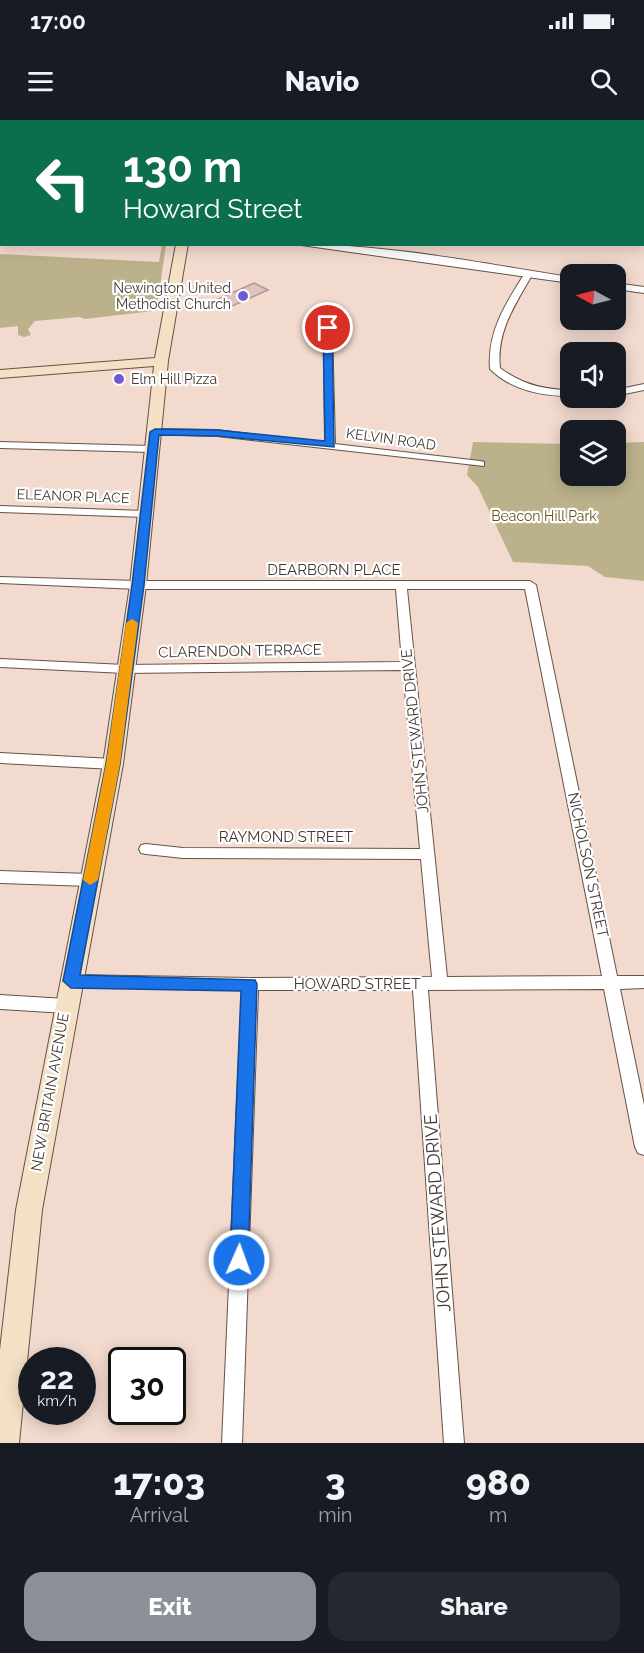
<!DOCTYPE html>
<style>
body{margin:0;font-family:Raleway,sans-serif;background:#242831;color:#f1f3f6;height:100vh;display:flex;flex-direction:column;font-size:22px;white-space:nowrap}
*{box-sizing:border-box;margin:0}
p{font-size:20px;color:#9ea1a6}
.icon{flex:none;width:33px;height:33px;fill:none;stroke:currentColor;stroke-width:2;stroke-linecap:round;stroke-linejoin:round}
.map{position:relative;height:1323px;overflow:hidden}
.details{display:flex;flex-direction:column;background:#171b24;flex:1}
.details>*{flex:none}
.top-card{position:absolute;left:0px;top:0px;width:645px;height:126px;box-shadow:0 3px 15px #0003;background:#0b6e4f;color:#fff;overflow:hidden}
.needle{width:39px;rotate:277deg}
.controls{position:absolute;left:560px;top:144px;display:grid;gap:12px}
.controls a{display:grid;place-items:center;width:66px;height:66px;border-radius:12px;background:#171b24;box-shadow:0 3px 15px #0003;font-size:30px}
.speed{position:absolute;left:18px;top:1227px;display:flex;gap:12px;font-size:30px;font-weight:700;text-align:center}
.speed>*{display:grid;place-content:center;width:78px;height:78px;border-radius:50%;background:#171b24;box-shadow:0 3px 15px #0003;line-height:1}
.speed small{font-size:15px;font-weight:400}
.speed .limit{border:3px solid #111;border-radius:9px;background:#fff;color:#111}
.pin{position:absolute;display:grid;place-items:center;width:51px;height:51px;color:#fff;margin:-26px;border:3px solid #fff;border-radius:50%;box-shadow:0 2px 6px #0007}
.me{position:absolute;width:66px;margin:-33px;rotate:2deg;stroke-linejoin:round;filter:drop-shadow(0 0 4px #0008)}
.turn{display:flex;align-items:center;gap:21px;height:126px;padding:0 24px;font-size:27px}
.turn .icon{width:78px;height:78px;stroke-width:2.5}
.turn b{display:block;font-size:42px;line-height:51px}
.eta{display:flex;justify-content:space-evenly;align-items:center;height:102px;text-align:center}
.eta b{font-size:36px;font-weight:800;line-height:42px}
.cta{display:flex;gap:12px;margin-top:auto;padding:12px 24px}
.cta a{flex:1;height:69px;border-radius:18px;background:#8c9099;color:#fff;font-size:24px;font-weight:800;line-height:69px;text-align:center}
.cta a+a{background:#242831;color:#f1f3f6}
.status{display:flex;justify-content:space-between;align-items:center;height:42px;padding:0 30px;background:#171b24;direction:ltr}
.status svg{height:16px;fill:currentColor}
header{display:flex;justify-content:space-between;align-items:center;height:78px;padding:0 24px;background:#171b24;font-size:27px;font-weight:800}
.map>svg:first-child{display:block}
.green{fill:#bbb28b}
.building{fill:#dec3c1;stroke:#b09795;stroke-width:1.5}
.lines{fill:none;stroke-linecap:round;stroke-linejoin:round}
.minor-casing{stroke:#665248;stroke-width:2}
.tertiary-casing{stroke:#665248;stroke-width:2}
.secondary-casing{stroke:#665248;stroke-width:2}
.minor{fill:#fff;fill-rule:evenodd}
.tertiary{fill:#fff;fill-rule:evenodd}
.secondary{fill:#f4e0c5;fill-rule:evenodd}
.route{fill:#1a73e8;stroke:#114b97;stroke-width:1.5}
.slow{fill:#f59e0b}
.poi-dot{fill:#6f5ad3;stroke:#fff;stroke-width:2}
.labels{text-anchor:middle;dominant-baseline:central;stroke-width:4.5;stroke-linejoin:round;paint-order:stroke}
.far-poi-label{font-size:14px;fill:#423934;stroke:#fff;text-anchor:end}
.far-street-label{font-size:14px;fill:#423934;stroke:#fff}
.far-park-label{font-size:14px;fill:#655612;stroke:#fff}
.street-label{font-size:15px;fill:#423934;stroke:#fff}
.near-street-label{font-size:18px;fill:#423934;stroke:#fff}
</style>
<div class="status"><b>17:00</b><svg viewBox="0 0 49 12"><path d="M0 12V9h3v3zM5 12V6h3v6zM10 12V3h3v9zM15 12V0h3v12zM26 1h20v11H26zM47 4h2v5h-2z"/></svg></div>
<header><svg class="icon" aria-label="menu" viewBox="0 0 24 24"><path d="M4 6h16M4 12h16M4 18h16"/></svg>Navio<svg class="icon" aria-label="search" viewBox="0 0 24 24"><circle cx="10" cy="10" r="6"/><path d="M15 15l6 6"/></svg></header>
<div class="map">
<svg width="644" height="1323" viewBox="0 0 644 1323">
<rect width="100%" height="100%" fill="#f2dace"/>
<path class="green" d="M162 125H166L157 186 153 191 85 199 79 197 35 201 28 209 31 215 24 217 18 215V206L0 208V134L159 142Z
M473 322 570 324V356H615V323L644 322V461L605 457 588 446 513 442 478 367 467 355Z"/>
<path class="building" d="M254 163 268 170 230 187 216 180Z"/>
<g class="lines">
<defs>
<path id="minor" d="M470 0H476L477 2H470Z
M587 0H593L594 2H587Z
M0 41H2V45H0Z
M0 71H2V75H0Z
M0 110H2V114H0Z
M525 153 532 155C515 185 496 212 500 248 521 264 543 270 570 270V276C542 276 511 270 490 249 487 212 506 183 525 153Z
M326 191 342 194 345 203 332 209 335 324 480 341 484 342V346L217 316 152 314 150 312 155 309 217 310 325 323 324 210 309 204 311 195ZM326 197 335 198 336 202 327 205 318 203V199Z
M644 264V270L615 276V270Z
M0 322 152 326 157 329 152 332 0 328Z
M0 386 145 391 150 394 145 397 0 392Z
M0 457 138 461H530L536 465 617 856H644V868L620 869 644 985V1035L638 1033 635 1027 604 869 428 870 464 1323H444L413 870H258L242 1323H222L242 870 71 867 65 866 63 861 65 856 71 855 250 858 432 857 421 739 183 738 146 734 141 733 139 729 141 725 146 724 183 728 420 729 403 550 125 553 0 547V539L125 545 402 542 396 469H138L0 463ZM407 469H525L602 856 447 857Z
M0 633 113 639 120 644 113 649 0 643Z
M0 751 90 754 95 756 97 760 95 764 90 766 0 763Z
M0 875 66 879 72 881 74 886 72 891 66 893 0 889Z"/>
<path id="tertiary" d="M294 124C387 124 479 143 570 157V163Z
M615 163 644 167V173L615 169Z"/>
<path id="secondary" d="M191 0H201V2H191Z
M176 124H188L168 241 146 465 123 644 42 1090 19 1323H0V1230L16 1090 103 644 130 465 154 246 0 258V250L155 238Z"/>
</defs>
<use href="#minor" class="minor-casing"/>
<use href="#tertiary" class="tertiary-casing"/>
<use href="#secondary" class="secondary-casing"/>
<use href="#minor" class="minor"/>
<use href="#tertiary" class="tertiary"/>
<use href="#secondary" class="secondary"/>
</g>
<path class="route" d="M328 205 332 208 334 327 217 316 159 315 144 465 120 644 80 855 255 860 257 864 248 1140 246 1146 239 1149 233 1146 230 1140 241 871 71 868 63 861 106 644 132 465 150 312 155 309 217 310 325 321 323 208Z"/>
<path class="slow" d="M132 499 138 503 120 644 98 760 90 765 83 760 106 644 126 503Z"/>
<g class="poi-dot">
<circle cx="243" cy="176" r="6"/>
<circle cx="119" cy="259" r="6"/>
</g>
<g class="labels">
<g class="far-poi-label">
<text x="231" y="168">Newington United<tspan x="231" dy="16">Methodist Church</tspan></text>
<text x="131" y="259" text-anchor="start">Elm Hill Pizza</text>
</g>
<g class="far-street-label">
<text transform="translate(391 319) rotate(8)">KELVIN ROAD</text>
<text transform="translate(73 376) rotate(2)">ELEANOR PLACE</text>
</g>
<g class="far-park-label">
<text x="544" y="396">Beacon Hill Park</text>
</g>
<g class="street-label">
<text x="334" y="450">DEARBORN PLACE</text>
<text transform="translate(240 531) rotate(-1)">CLARENDON TERRACE</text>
<text transform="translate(415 611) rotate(-96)">JOHN STEWARD DRIVE</text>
<text x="286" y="717">RAYMOND STREET</text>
<text transform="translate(588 745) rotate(78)">NICHOLSON STREET</text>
<text x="357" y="864">HOWARD STREET</text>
<text transform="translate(50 972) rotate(-80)">NEW BRITAIN AVENUE</text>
</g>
<g class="near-street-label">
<text transform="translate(437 1093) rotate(-94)">JOHN STEWARD DRIVE</text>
</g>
</g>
</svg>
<div class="controls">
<a><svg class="needle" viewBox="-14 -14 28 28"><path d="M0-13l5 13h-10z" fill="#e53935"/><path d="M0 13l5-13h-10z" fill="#9ea1a6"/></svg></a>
<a><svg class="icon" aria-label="sound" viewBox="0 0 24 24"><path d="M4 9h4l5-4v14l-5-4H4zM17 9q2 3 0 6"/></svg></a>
<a><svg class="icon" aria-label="layers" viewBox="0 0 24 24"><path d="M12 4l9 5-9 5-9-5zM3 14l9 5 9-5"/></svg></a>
</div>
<div class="speed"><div>22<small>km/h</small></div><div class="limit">30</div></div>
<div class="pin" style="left:328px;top:208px;background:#d93025"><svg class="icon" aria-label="arrive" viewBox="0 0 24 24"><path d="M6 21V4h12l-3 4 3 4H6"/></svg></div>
<svg class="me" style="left:239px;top:1140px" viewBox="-20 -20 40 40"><circle r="17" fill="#1a73e8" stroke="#fff" stroke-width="3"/><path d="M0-11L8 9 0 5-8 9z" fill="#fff"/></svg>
<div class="top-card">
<div class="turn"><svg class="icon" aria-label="left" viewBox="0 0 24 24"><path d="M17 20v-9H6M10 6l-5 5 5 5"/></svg><div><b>130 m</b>Howard Street</div></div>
</div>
</div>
<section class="details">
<div class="eta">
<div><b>17:03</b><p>Arrival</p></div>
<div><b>3</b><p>min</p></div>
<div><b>980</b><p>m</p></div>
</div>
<div class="cta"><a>Exit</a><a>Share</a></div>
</section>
